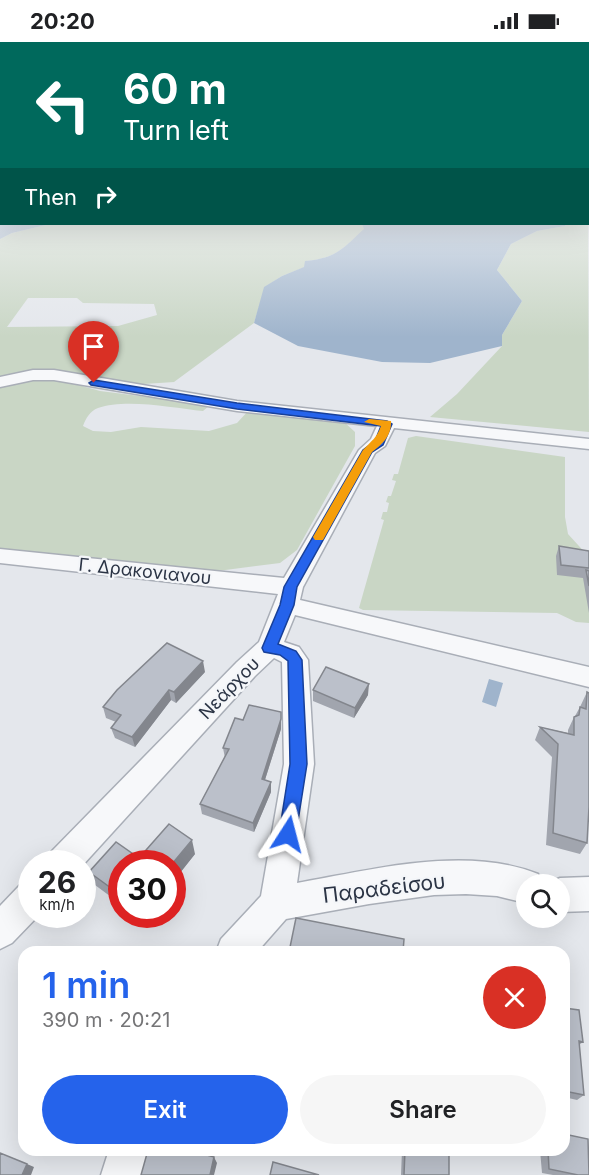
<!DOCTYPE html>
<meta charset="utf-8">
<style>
body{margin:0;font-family:Inter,sans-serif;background:#f6f6f6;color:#202124;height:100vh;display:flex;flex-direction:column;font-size:22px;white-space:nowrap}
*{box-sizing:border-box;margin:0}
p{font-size:20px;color:#757577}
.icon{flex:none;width:33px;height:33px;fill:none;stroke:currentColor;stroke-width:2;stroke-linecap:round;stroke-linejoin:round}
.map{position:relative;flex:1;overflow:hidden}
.panel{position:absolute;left:18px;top:904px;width:552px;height:210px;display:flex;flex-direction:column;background:#fff;border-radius:18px;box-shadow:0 6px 24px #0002}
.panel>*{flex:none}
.guide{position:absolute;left:0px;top:0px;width:590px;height:183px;box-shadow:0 6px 24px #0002;background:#00695c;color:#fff;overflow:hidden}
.buttons{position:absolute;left:516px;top:832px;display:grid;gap:12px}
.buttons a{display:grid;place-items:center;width:54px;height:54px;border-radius:50%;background:#fff;box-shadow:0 6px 24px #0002;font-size:30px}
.speed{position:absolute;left:18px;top:808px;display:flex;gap:12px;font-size:30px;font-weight:700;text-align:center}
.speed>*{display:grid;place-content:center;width:78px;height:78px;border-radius:50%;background:#fff;box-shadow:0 6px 24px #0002;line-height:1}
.speed small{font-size:15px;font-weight:400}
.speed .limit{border:9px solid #d22;background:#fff;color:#111}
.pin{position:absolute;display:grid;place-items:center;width:51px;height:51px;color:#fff;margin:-62px -26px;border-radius:50% 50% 50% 0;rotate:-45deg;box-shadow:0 0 6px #0007}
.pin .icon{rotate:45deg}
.me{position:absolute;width:66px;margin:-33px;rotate:9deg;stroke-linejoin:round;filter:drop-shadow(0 0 4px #0008)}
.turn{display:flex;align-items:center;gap:21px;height:126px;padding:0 24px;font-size:27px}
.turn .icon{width:78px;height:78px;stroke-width:2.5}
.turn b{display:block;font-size:42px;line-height:51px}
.then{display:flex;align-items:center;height:57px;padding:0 24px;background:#0003;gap:12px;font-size:22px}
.round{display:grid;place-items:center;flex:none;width:63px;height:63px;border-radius:32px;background:#f6f6f6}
.headline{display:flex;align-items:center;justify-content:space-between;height:102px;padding:0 24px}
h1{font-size:36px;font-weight:600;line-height:45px;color:#2563eb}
.cta{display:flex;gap:12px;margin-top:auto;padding:12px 24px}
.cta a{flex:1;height:69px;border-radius:36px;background:#2563eb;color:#fff;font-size:24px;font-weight:600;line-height:69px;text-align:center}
.cta a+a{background:#f6f6f6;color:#202124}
.status{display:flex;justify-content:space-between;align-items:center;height:42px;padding:0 30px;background:#fff;direction:ltr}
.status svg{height:16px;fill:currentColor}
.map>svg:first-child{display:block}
.green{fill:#c9d6c5;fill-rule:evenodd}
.water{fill:#9fb4cc}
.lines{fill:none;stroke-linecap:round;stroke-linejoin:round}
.minor-casing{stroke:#a9aeb7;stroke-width:3}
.minor{fill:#f7f8fa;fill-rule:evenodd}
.wall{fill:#a1a5ae}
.shaded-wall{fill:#83868d}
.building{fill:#bbc0ca;stroke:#83868d;stroke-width:1.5}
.route{fill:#2563eb;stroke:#184099;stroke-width:1.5}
.slow{fill:#f59e0b}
.labels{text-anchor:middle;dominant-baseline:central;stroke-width:4.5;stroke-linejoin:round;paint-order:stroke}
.street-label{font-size:18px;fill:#2b3445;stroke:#f4f6f9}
.near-street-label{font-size:21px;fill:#2b3445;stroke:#f4f6f9}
</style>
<div class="status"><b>20:20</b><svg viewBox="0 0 49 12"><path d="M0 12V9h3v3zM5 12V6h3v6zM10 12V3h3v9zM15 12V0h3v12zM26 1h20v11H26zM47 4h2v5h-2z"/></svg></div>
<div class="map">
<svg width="589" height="1133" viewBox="0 0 589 1133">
<rect width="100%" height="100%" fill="#e4e7ec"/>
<path class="green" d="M588 178 589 390 430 375 457 352 502 304V293L522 259 497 228 511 202 537 189 565 184 566 182H588Z
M50 182H362L365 187C342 207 337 216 306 219L305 225 282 234 265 245 254 281 174 340 129 343 45 327 0 335V197L12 191ZM28 256H77L83 261 154 262 157 273 118 284 7 285Z
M35 335 53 336 100 349 210 363 203 369C174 366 126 356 98 366 90 369 86 376 83 384L93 389 111 390 141 385 209 389 237 381 249 368 343 379 355 390V404L297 508 280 521 210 530 0 507V342Z
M416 394 565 415V475L568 492 589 515V581L576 580 557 571 363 568 359 566 384 478 381 477 383 470H387L389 461 386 460 388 454H391L396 439 392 438 394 432H398L408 396Z"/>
<path class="water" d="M0 136 2 182H50L12 191 0 197Z
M362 182H566L565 184 537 189 511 202 497 228 522 259 502 293V304L430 321 382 320 298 304 254 281 264 245 282 234 304 225 305 219C337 216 342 207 364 187Z
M489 637 503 641 496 665 482 660Z"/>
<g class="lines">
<defs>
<path id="minor" d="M33 328H54L237 359 589 397V407L394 386 385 404 375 411 303 545 300 558 589 625V645L295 573 284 600 299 605 308 618 314 722 297 841C371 828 466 803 538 832L542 843H526V861L497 854 466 852 434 853 369 862 286 877 257 910H216L221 897 261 854 284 722 282 620 274 616 255 634 82 824 46 822 50 811 237 620 259 600 278 552 0 521V507L284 536 359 408 371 397 377 384 237 369 54 338H33L0 345V335Z
M589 835V869L560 870V843H547L548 841 560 836Z
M32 838V873H39L12 901 0 907V864L20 843Z
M109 1108H152L145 1133H101Z"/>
</defs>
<use href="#minor" class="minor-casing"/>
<use href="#minor" class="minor"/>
</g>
<path class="wall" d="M559 504 589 509V571L583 536 557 533 556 514Z
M205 630 176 661 171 658 135 705 115 696 111 686 116 680 106 676 103 665Z
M313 648 368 653 354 676 313 659Z
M587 650 589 651V780H588L587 801 580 812 546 803 552 715 535 698 540 685 568 691V688L574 675 575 674 580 665Z
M281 670V687L265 738 271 750 254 790 202 772 200 762 225 716 223 706 243 678Z
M195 812 172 841V822H122V863L95 843 89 830 139 816Z
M135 873H147L142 878Z
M564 966 583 1000 579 1003 584 1053 577 1058 564 1055Z
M402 1108H449V1133H401Z
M540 1108H564L589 1133H553L542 1131Z"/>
<path class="shaded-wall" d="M203 619 205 630 176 661 174 650Z
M369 642 368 653 354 676 355 666Z
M169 648 171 658 135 705 132 695Z
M281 677V687L262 747V737Z
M271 740V750L254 790 253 781Z
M192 798 195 812 172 841V822Z
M140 873H147L142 878Z
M214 1115 217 1121 214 1133H210Z
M27 1122 34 1125 31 1133H22Z"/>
<path class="building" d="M559 504 589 509V526L561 523Z
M586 528 589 529V544Z
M167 601 203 619 174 650 169 648 132 695 111 686 121 673 103 665 117 648Z
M326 625 369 642 355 666 313 648Z
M587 650 589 651V765L587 801 553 791 558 702 540 685 574 693V675L579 673 580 665 586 667Z
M249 663 281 670V677L262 737 271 740 253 781 200 762 229 707 223 706 235 676 243 678Z
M169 782 192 798 172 822H122V854L89 830 116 800 139 816Z
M296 876 404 897 403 910H289Z
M564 966 579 968 583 1000 579 999 584 1053 564 1049Z
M564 1092 588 1097 589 1133H578L549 1127 548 1108H564Z
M148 1108H189L214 1115 210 1133H141Z
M405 1108H449V1133H404Z
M0 1111 27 1122 22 1133H0Z
M273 1120 319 1133H270Z"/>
<linearGradient id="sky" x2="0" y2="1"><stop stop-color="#8bb4dd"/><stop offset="0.46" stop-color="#f3f4f6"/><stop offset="1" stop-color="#f3f4f6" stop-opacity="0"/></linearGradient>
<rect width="589" height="295" fill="url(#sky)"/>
<path class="route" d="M94 338 237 361 387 379 392 382 383 403 372 410 297 545 294 563 278 602 296 609 302 618 307 722 295 798 288 800 282 798 279 792 290 722 288 619 280 613 264 610 262 606 280 563 284 545 363 408 375 399 381 384 237 367 91 343 89 341Z"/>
<path class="slow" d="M369 377 391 379C392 393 383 402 372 410L323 498H315L313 495 363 408C371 399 377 396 381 384L364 380Z"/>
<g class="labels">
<g class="street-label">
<text transform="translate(145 529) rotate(6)">Γ. Δρακονιανου</text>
<text transform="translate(229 646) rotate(-46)">Νεάρχου</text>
</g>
<g class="near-street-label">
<text transform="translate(384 846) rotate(-7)">Παραδείσου</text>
</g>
</g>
</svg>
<div class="buttons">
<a><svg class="icon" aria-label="search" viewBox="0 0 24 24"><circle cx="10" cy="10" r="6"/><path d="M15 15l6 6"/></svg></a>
</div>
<div class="speed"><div>26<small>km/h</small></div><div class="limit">30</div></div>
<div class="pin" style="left:94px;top:341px;background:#d93025"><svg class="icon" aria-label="arrive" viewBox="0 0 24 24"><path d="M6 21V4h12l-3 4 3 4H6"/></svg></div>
<svg class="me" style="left:288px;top:792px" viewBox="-20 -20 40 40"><path d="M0-17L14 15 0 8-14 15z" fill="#2563eb" stroke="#fff" stroke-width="4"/></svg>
<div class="guide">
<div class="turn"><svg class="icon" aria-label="left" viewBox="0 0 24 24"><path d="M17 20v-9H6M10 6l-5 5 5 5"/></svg><div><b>60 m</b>Turn left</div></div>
<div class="then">Then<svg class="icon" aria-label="right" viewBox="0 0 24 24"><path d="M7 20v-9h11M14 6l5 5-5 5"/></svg></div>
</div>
<section class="panel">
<div class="headline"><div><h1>1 min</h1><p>390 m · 20:21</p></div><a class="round" style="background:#d93025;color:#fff"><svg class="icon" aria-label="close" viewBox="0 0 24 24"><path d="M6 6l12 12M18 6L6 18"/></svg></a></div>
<div class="cta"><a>Exit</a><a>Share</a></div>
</section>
</div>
